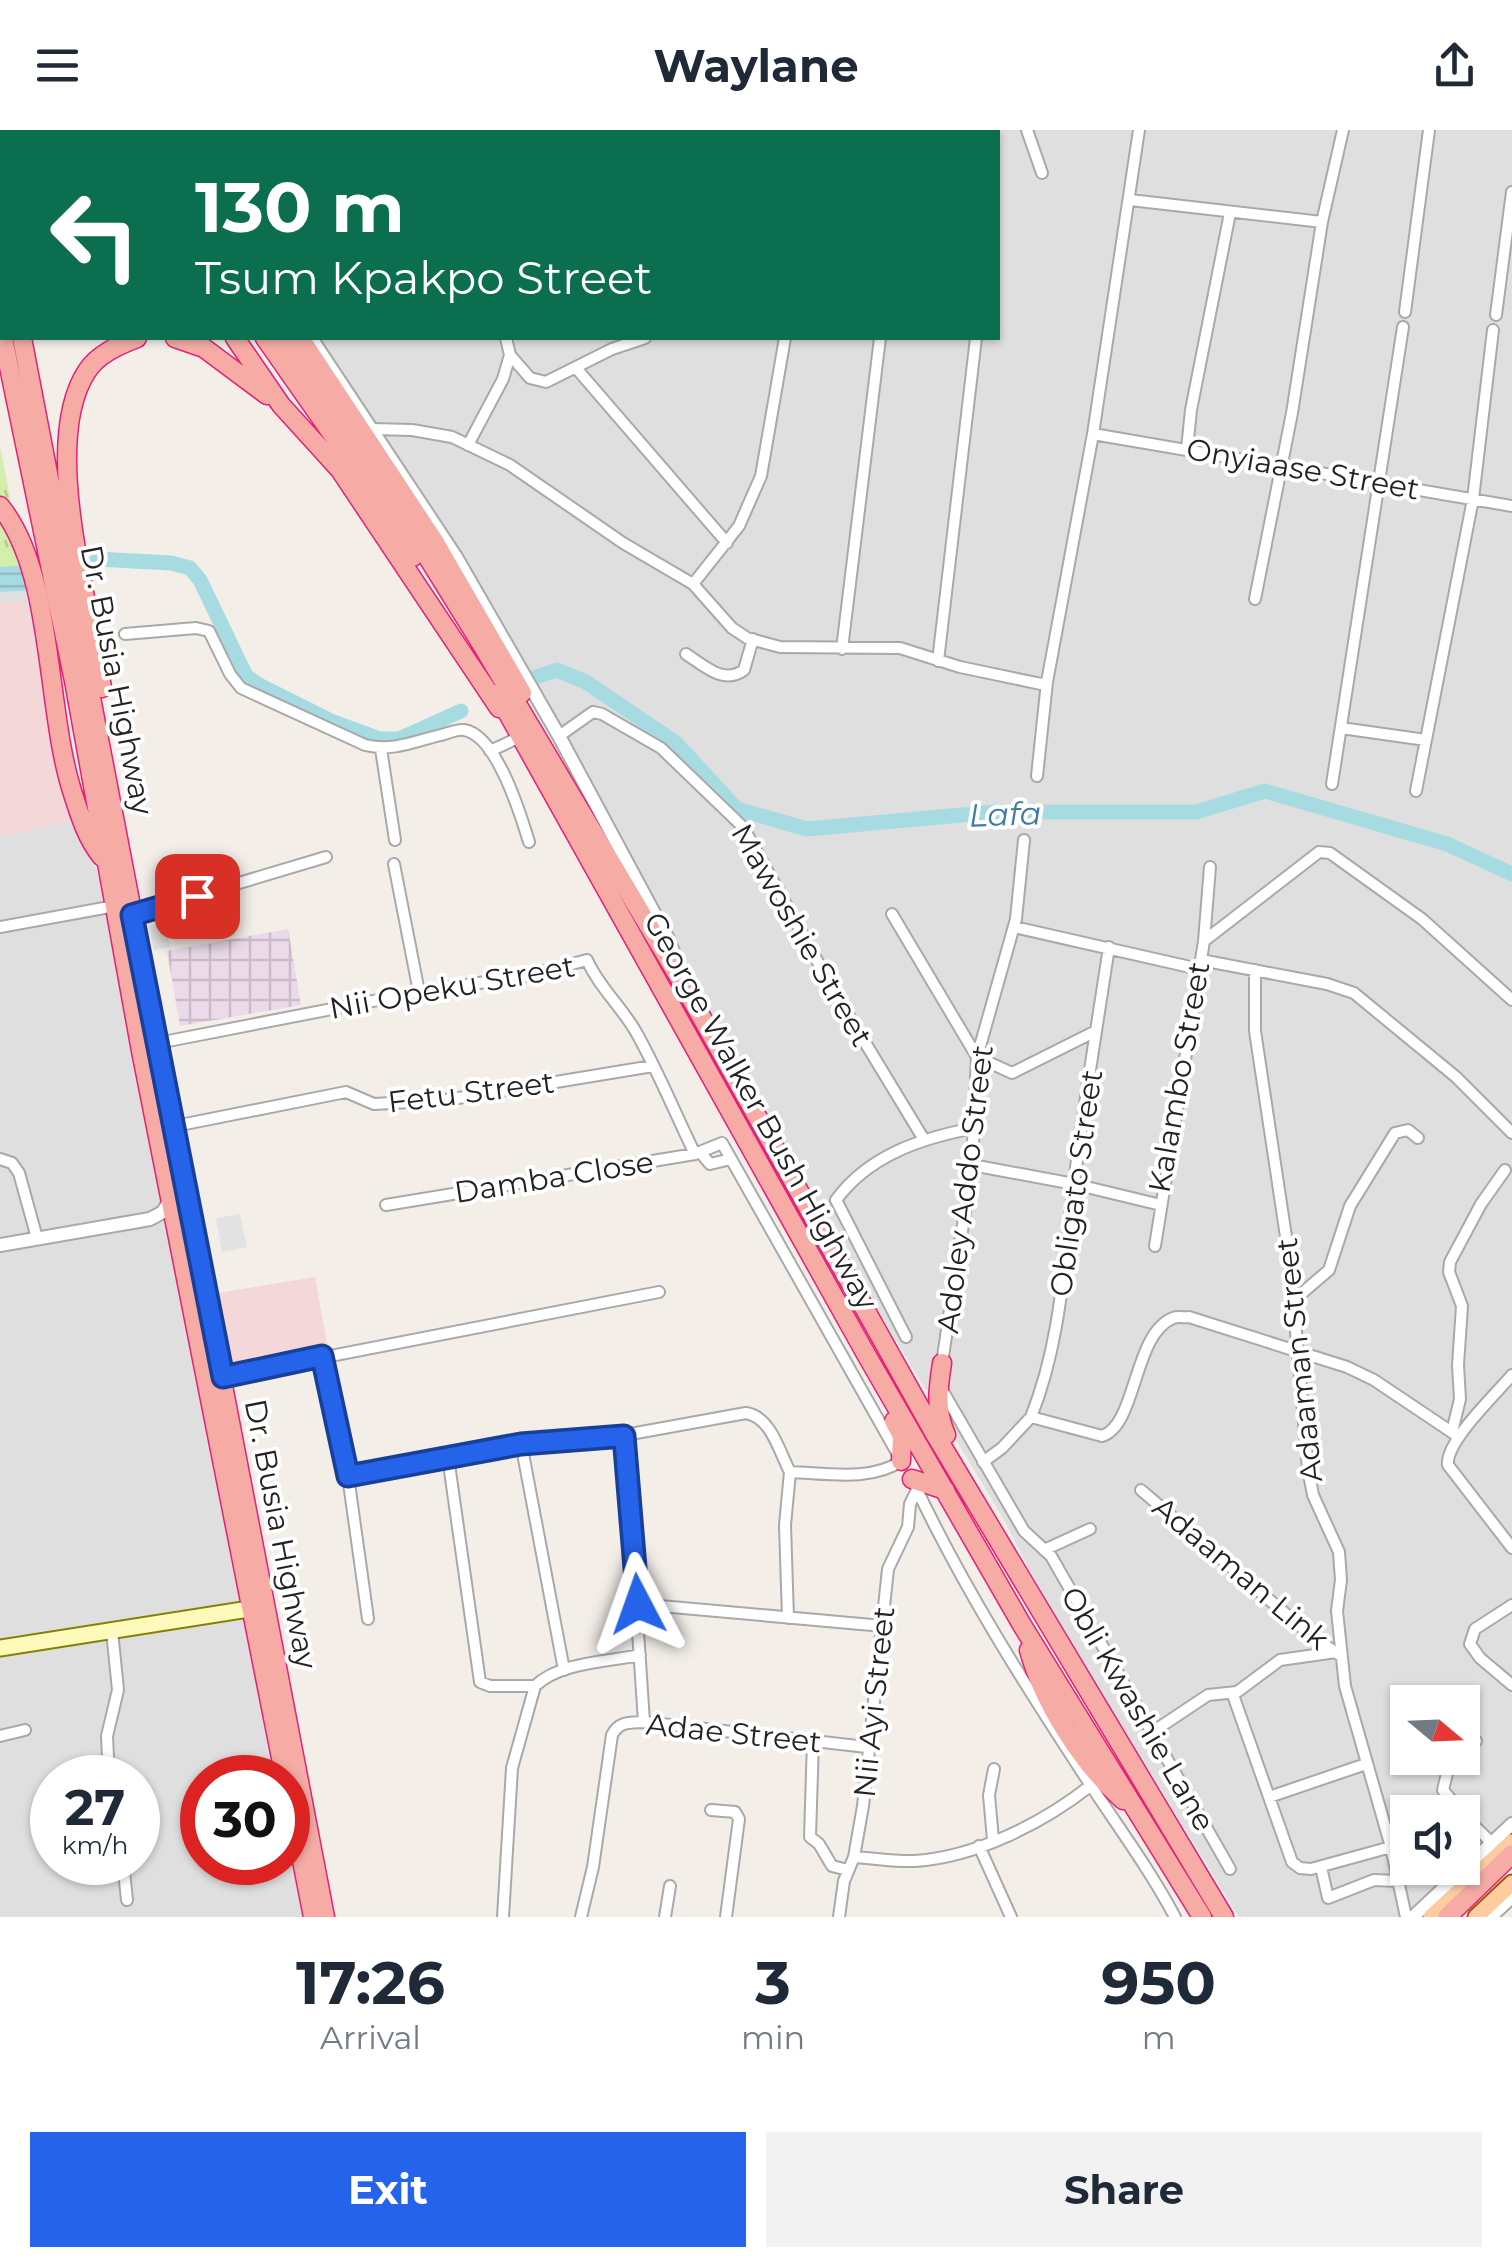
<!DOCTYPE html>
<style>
body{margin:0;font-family:Montserrat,sans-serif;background:#f2f2f3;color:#1f2937;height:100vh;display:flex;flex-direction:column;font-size:38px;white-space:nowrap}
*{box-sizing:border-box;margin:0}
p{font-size:32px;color:#747a83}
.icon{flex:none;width:55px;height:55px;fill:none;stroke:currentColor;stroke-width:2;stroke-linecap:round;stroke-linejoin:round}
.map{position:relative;height:1787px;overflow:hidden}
.sheet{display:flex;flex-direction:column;background:#fff;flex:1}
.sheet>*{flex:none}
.top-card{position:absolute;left:0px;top:0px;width:1000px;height:210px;box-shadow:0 2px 8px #0004;background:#0b6e4f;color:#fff;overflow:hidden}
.needle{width:65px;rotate:109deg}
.tools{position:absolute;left:1390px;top:1555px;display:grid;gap:20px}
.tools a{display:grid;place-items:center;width:90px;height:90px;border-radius:0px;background:#fff;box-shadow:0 2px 8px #0004;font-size:50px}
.speed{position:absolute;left:30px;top:1625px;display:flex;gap:20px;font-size:50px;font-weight:700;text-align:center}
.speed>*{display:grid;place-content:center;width:130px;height:130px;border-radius:50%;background:#fff;box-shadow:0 2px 8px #0004;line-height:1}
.speed small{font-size:25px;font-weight:400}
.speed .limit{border:15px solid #d22;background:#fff;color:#111}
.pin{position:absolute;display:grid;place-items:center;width:85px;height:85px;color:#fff;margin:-42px;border-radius:20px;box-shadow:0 5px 15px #0006}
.me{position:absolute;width:110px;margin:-55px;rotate:356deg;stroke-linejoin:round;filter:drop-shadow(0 0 8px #0008)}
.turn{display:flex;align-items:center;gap:35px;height:210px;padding:0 30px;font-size:45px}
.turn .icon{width:130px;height:130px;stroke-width:2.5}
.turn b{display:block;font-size:70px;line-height:85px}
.eta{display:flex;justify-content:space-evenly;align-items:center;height:170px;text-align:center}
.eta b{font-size:60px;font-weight:700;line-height:70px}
.primary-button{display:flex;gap:20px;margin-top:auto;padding:20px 30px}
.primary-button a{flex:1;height:115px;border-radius:0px;background:#2563eb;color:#fff;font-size:40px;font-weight:700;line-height:115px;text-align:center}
.primary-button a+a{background:#f2f2f3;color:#1f2937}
header{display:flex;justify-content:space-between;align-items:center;height:130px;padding:0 30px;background:#fff;font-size:45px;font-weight:700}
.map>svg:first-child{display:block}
.residential{fill:#e0dfdf;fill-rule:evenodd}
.commercial{fill:#f3d7d9}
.industrial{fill:url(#industrial-grid)}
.grass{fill:url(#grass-tufts)}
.parking{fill:#e2e2e2}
.water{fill:url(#water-rules)}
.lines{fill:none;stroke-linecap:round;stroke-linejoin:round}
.river{stroke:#a7dbe2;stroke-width:15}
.minor-casing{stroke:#a9a9a9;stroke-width:14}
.tertiary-casing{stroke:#a9a9a9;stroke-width:16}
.secondary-casing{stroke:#828200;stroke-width:19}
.primary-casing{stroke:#a05900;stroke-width:19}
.trunk-casing{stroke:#e71f79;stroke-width:21}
.minor{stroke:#fff;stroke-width:10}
.tertiary{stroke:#fff;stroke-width:12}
.secondary{stroke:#fdfabb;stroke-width:15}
.primary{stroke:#ffcca1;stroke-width:15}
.trunk{stroke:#f6aca5;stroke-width:18}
.route-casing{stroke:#184099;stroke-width:25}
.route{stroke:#2563eb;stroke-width:18}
.labels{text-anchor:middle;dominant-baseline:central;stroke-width:8;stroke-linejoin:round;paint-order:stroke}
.street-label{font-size:30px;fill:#222;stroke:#fff}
.water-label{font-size:32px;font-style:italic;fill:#3f7aa0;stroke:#fff}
</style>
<header><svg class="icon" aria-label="menu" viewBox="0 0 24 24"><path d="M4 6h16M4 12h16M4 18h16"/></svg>Waylane<svg class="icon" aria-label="share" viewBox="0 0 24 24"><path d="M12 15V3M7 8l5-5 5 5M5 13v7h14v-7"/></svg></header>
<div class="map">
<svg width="1512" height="1787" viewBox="0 0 1512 1787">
<defs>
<pattern id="industrial-grid" width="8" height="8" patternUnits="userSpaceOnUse" patternTransform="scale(2.5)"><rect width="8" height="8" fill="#ecdaeb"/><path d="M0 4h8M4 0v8" fill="none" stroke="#cabbc9"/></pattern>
<pattern id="grass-tufts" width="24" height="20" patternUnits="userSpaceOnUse" patternTransform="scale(2.5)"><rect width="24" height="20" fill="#d4eeac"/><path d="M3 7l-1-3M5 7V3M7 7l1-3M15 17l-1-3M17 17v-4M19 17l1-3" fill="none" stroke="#b6cc94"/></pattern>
<pattern id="water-rules" width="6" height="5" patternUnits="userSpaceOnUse" patternTransform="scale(2.5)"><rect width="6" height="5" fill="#a7dbe2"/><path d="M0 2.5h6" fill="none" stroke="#8fbcc2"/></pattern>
</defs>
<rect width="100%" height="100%" fill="#f3eee8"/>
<path class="residential" d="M115 0H1512V1690L1463 1736 1462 1682H1408V1738H1461L1409 1787H1239L1053 1484 1001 1385 765 992 579 634 316 208H998V2ZM1408 1572H1462V1628H1408Z
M26 461 68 663 104 761 281 1647 202 1648V1732H288V1683L307 1787H0V462ZM52 1648H138V1732H52Z"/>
<path class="commercial" d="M0 472H27L70 691 0 707Z
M315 1147 328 1218 232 1239 218 1163Z"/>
<path class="industrial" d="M288 799 301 875 180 896 167 821Z"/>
<path class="grass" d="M0 316 23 435 0 437Z"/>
<path class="parking" d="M165 792 170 817 154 820 149 796Z
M240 1084 247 1117 222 1122 216 1088Z"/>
<path class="water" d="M23 435 26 461 0 462V437Z"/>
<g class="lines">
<path class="river" d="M97 429 171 433 190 438 200 450 246 546 259 555 331 591 380 609H399L461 581
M536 547 557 540 586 552 676 613 737 679 807 699 995 682H1196L1265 661 1447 714 1512 744"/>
<defs>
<path id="minor" d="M735 0 736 2
M874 0 875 2
M1027 0 1042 43
M439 2 440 0
M610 2 611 0
M769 2 773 0
M1130 70 1322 92
M1405 182 1429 0
M1496 185 1512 62
M506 208 510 225 530 248 546 252 612 219 645 208
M576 238 727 413
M372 299 412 300 452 307 510 335 623 413 693 454 732 498 747 508 780 517 900 518 960 537 1041 554 1047 552
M1093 304 1512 376
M468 315 503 249 510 225
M1187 319 1191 280 1230 83
M693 454 739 396 761 346 785 208
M1255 469 1292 283 1322 92 1343 0
M125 504 196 498 209 501 230 544 241 558 365 615C393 622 415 611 441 605 448 603 458 599 464 600 497 605 521 686 529 712
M842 519 880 208
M686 524C705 536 723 555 744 540L753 509
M938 531 976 208
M1341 598 1426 610
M559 606 593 582 602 584 661 618 743 697 835 863 923 1008
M381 619 395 710
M490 621 520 607
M1037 646 1047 552 1093 304 1139 0
M1332 654 1403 197
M1416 661 1473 369 1493 200
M394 734 419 862
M892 784 977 927 1012 943 1096 901
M132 785 326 727
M0 797 115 776
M1014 797 1199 839
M1204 811 1319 722 1330 723 1422 789 1512 870
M1201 830 1327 854 1354 863 1456 947 1512 1003
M1255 840V901L1290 1133 1308 1339 1313 1365 1339 1422 1341 1450 1337 1481 1345 1556 1391 1717 1406 1787
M158 913 419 862 526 846 587 830C599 857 621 876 636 902 658 941 675 983 695 1024
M175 996 346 962 374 974 446 970 653 936
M700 1022 710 1034 731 1029
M0 1029 12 1033 19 1043 37 1108
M972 1035 1074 1054 1161 1075
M386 1075 695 1024 722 1013 900 1328
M1155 1116 1204 811 1210 737
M1294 1170 1329 1140 1350 1076 1395 1003 1408 1000 1418 1008
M906 1207 836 1070C869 1025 922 1008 974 998
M322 1226 348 1346 368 1489
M942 1233 972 1035 977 927 1016 789 1024 710
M1512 1245C1496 1264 1445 1312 1448 1335L1512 1418
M223 1247 659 1162
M941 1258 1024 1401 1051 1426 1230 1739
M1031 1287C1061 1212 1064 1132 1074 1053 1084 974 1097 896 1109 817
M1452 1302 1460 1269 1458 1235 1462 1176 1449 1142 1450 1132 1481 1074 1505 1040
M625 1305 644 1592
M521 1313 564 1540
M448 1327 480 1552 490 1556H535C560 1532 606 1532 640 1525
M983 1332 1002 1318 1031 1287 1102 1306C1137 1295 1133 1204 1173 1188 1178 1186 1184 1188 1189 1187L1347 1237 1374 1250 1459 1307
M790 1342C825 1343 871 1352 901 1331
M348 1346 521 1313 625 1305 746 1283C771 1287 779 1321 790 1342
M913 1351C962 1456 1025 1555 1088 1651 1118 1697 1149 1738 1175 1787
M1141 1360 1314 1508 1341 1526
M1044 1420 1090 1399
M638 1474 883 1496
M1512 1475 1475 1499 1470 1514 1480 1528 1512 1555
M788 1488 785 1395 790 1342
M1233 1565 1292 1732 1300 1738 1311 1739 1391 1717
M1151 1603 1208 1565 1237 1562 1280 1530 1336 1522
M0 1606 25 1600
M813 1611 810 1707 819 1714 832 1736 848 1740
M1462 1625 1476 1611
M1459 1628 1448 1639 1443 1660 1461 1682
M109 1648 107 1606 118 1560 112 1501
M1269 1667 1366 1634
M711 1680 735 1682 739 1689 726 1787
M1462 1684 1492 1713
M993 1710 989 1665 994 1639
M979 1716 1011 1787
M854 1727C874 1728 895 1732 915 1731 976 1727 1043 1693 1090 1656
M123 1732 127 1770
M1321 1737 1328 1768 1374 1750 1397 1751
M503 1787 512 1638 535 1556
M581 1787 593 1737 612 1605C619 1591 630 1593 644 1592L867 1617
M665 1787 670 1756
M839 1787 844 1751 854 1727 863 1676 888 1439 908 1397 910 1374 917 1360"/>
<path id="tertiary" d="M148 0V2
M169 0 172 2
M54 2 55 0
M65 2V0
M0 125 2 124
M0 139H2
M311 208 456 427 559 606 668 809 678 834
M0 1115 150 1089 163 1082 170 1069
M1413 1787 1512 1694
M1490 1787 1512 1767"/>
<path id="secondary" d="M0 1518 262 1477"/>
<path id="primary" d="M1431 1787 1512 1712
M1476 1787 1512 1753"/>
<path id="trunk" d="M116 0 122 2
M0 12H2
M0 30 2 29
M0 74 2 78
M0 103 2 114
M3 208 74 551 141 921 285 1648
M22 208 325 1787
M175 208 204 218 267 265
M235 208 281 275 340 340 499 578
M265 208 363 348 413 427
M284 208 365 326 482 515 683 854 936 1306 1224 1787
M300 208 434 411 522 563
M0 376C55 444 45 579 73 664 80 686 87 709 102 727
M102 558C91 475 39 314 87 241 98 224 119 215 137 208
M497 564 867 1226 1022 1495 1202 1787
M942 1233C938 1259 935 1280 946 1305
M894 1291 902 1306 901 1331
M912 1349 945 1360
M1029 1520C1044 1574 1082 1633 1123 1670
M288 1659 313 1787
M1447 1787 1512 1724"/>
</defs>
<use href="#minor" class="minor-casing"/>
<use href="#tertiary" class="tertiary-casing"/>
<use href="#secondary" class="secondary-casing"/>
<use href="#primary" class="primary-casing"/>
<use href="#trunk" class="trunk-casing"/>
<use href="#minor" class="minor"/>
<use href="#tertiary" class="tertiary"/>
<use href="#secondary" class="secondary"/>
<use href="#primary" class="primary"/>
<use href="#trunk" class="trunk"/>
</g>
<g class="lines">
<defs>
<path id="route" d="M197 766 132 785 223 1247 322 1226 348 1346 521 1314 624 1306 638 1474"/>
</defs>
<use href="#route" class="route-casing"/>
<use href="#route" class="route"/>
</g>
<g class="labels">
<g class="street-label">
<text transform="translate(1303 339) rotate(10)">Onyiaase Street</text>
<text transform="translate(117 550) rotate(79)">Dr. Busia Highway</text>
<text transform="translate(802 805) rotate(60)">Mawoshie Street</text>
<text transform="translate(452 857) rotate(-10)">Nii Opeku Street</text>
<text transform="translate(1179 947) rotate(-80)">Kalambo Street</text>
<text transform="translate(471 962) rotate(-7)">Fetu Street</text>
<text transform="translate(761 981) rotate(61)">George Walker Bush Highway</text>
<text transform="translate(554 1047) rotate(-9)">Damba Close</text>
<text transform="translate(1076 1053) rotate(-82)">Obligato Street</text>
<text transform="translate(965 1059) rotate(-83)">Adoley Addo Street</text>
<text transform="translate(1299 1230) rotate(-96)">Adaaman Street</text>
<text transform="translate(281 1404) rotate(79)">Dr. Busia Highway</text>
<text transform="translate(1241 1443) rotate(40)">Adaaman Link</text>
<text transform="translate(874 1572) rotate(-84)">Nii Ayi Street</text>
<text transform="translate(1138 1579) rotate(60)">Obli Kwashie Lane</text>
<text transform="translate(734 1603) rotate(6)">Adae Street</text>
</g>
<g class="water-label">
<text transform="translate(1005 684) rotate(-2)">Lafa</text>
</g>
</g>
</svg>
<div class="tools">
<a><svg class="needle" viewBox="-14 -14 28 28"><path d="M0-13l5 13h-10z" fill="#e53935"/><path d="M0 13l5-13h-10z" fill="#747a83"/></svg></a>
<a><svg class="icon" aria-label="sound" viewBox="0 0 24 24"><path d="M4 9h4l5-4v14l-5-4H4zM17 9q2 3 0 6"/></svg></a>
</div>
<div class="speed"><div>27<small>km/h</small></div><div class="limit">30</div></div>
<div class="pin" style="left:197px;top:766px;background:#d93025"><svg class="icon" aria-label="arrive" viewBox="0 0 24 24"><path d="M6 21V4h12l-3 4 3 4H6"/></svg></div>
<svg class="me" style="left:638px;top:1474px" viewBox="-20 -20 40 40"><path d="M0-17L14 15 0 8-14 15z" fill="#2563eb" stroke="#fff" stroke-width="4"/></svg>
<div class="top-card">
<div class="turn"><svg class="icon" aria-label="left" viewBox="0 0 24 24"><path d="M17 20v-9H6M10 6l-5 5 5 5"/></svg><div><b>130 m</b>Tsum Kpakpo Street</div></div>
</div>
</div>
<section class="sheet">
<div class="eta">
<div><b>17:26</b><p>Arrival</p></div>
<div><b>3</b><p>min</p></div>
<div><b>950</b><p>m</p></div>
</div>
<div class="primary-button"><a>Exit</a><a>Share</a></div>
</section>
